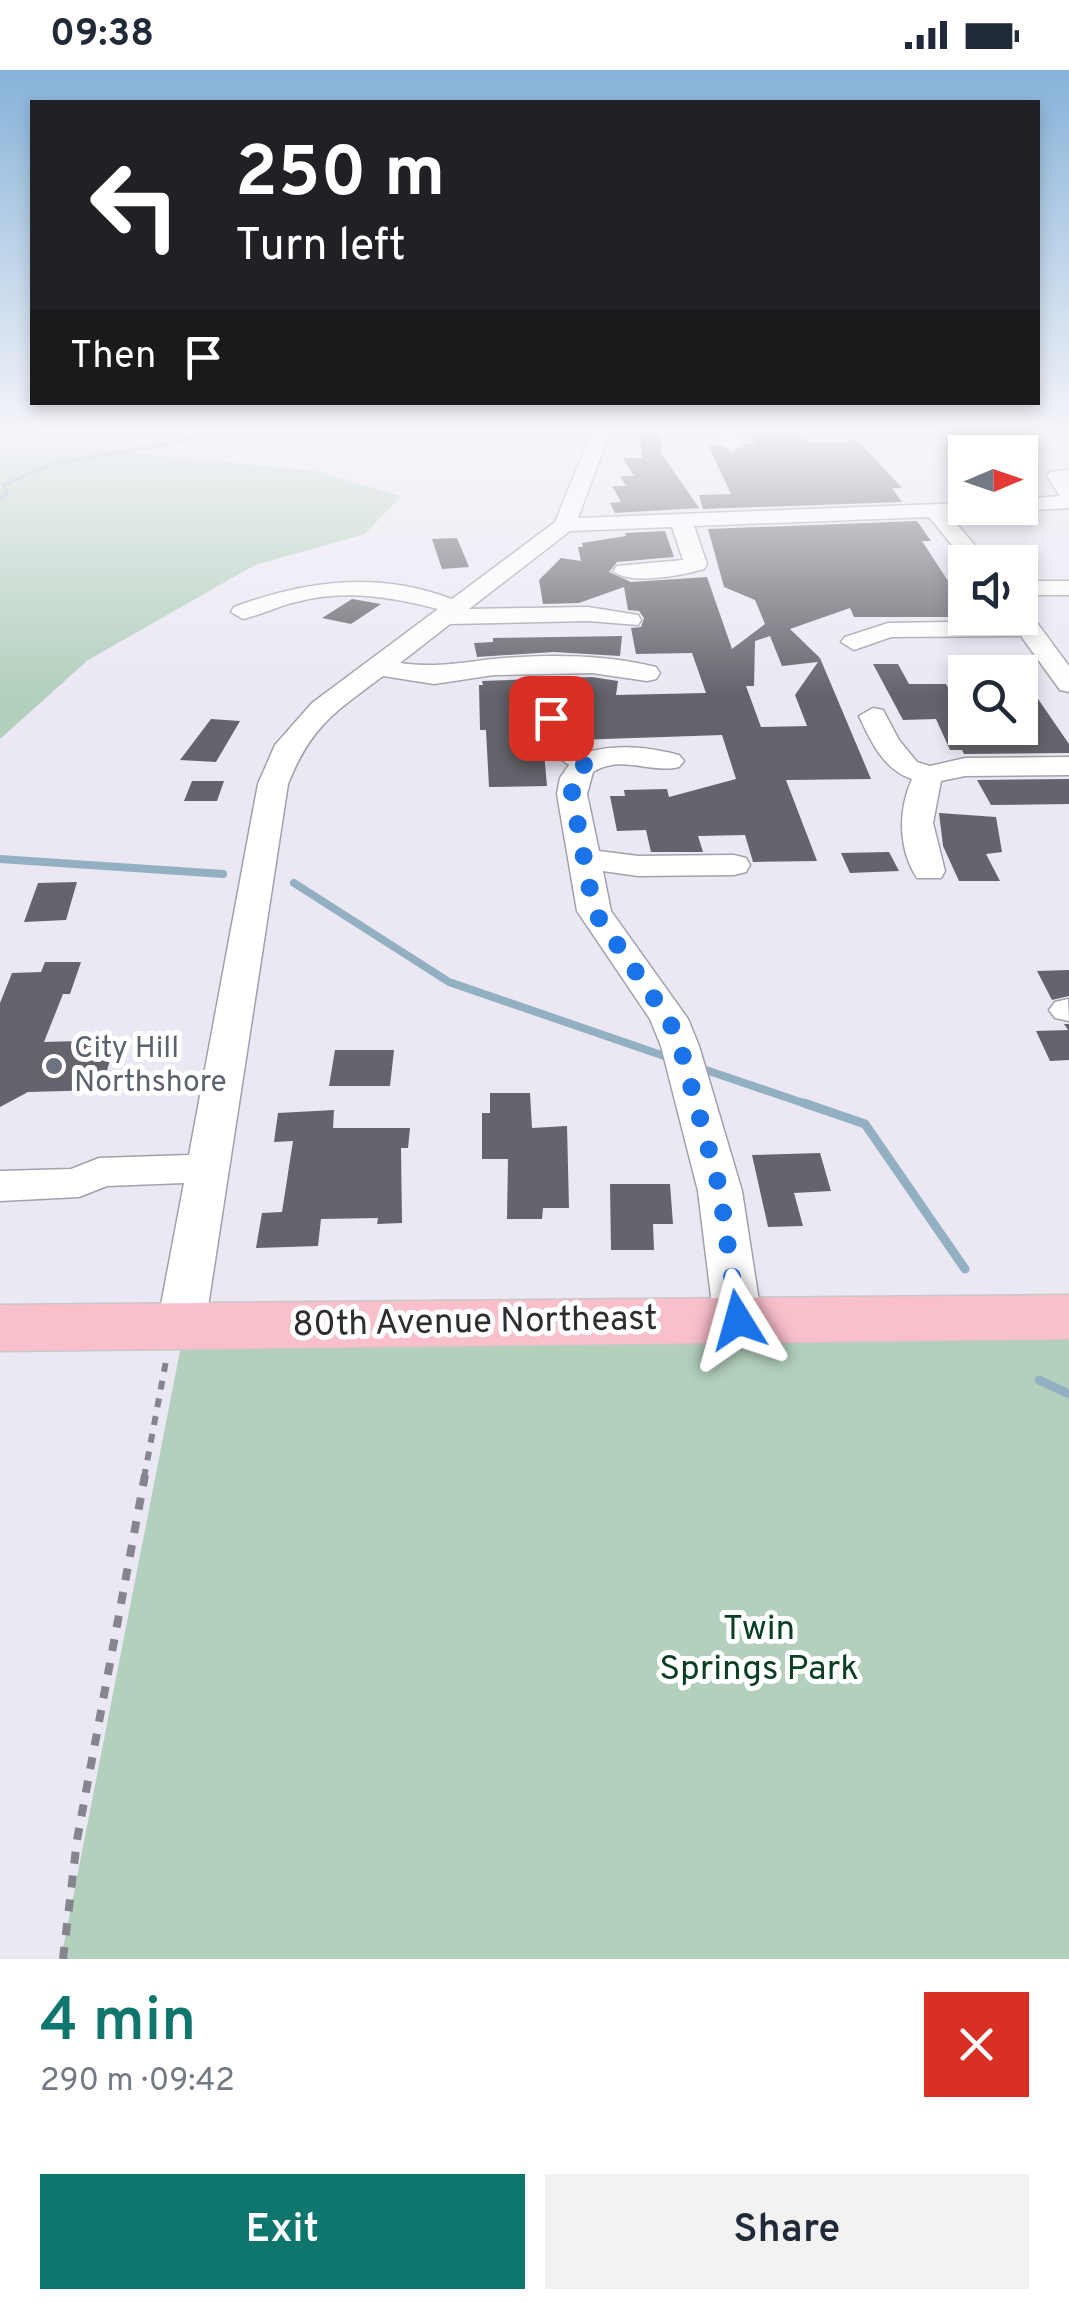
<!DOCTYPE html>
<meta charset="utf-8">
<style>
body{margin:0;font-family:Overpass,sans-serif;background:#f2f2f3;color:#1f2937;height:100vh;display:flex;flex-direction:column;font-size:38px;white-space:nowrap}
*{box-sizing:border-box;margin:0}
p{font-size:32px;color:#747a83}
.icon{flex:none;width:55px;height:55px;fill:none;stroke:currentColor;stroke-width:2;stroke-linecap:round;stroke-linejoin:round}
.map{position:relative;height:1889px;overflow:hidden}
.sheet{display:flex;flex-direction:column;background:#fff;flex:1}
.sheet>*{flex:none}
.guide{position:absolute;left:30px;top:30px;width:1010px;height:305px;border-radius:0px;box-shadow:0 5px 15px #0003;background:#202124;color:#fff;overflow:hidden}
.needle{width:65px;rotate:88deg}
.controls{position:absolute;left:948px;top:365px;display:grid;gap:20px}
.controls a{display:grid;place-items:center;width:90px;height:90px;border-radius:0px;background:#fff;box-shadow:0 5px 15px #0003;font-size:50px}
.pin{position:absolute;display:grid;place-items:center;width:85px;height:85px;color:#fff;margin:-42px;border-radius:20px;box-shadow:0 5px 15px #0006}
.me{position:absolute;width:110px;margin:-55px;rotate:352deg;stroke-linejoin:round;filter:drop-shadow(0 0 8px #0008)}
.turn{display:flex;align-items:center;gap:35px;height:210px;padding:0 40px;font-size:45px}
.turn .icon{width:130px;height:130px;stroke-width:2.5}
.turn b{display:block;font-size:70px;line-height:85px}
.then{display:flex;align-items:center;height:95px;padding:0 40px;background:#0003;gap:20px;font-size:38px}
.round{display:grid;place-items:center;flex:none;width:105px;height:105px;border-radius:0px;background:#f2f2f3}
.summary{display:flex;align-items:center;justify-content:space-between;height:170px;padding:0 40px}
h1{font-size:60px;font-weight:600;line-height:75px;color:#0f766e}
.primary-button{display:flex;gap:20px;margin-top:auto;padding:20px 40px}
.primary-button a{flex:1;height:115px;border-radius:0px;background:#0f766e;color:#fff;font-size:40px;font-weight:600;line-height:115px;text-align:center}
.primary-button a+a{background:#f2f2f3;color:#1f2937}
.status{display:flex;justify-content:space-between;align-items:center;height:70px;padding:0 50px;background:#fff;direction:ltr}
.status svg{height:28px;fill:currentColor}
.map>svg:first-child{display:block}
.green{fill:#b3d0bd}
.lines{fill:none;stroke-linecap:round;stroke-linejoin:round}
.stream-far2{stroke:#92b0c1;stroke-width:4}
.stream-far1{stroke:#92b0c1;stroke-width:8}
.stream{stroke:#92b0c1;stroke-width:9}
.building{fill:#65636b;fill-rule:evenodd}
.minor-casing{stroke:#a3a0aa;stroke-width:3}
.major-casing{stroke:#c9c8c9;stroke-width:3}
.path-far1{stroke:#86848c;stroke-width:6;stroke-dasharray:9 9;stroke-linecap:butt}
.path{stroke:#86848c;stroke-width:8;stroke-dasharray:12 12;stroke-linecap:butt}
.minor{fill:#fff;fill-rule:evenodd}
.major{fill:#f9bfcb;fill-rule:evenodd}
.route{stroke:#1a73e8;stroke-width:18;stroke-dasharray:0 32.4}
.worship-dot{fill:#6b7280;stroke:#fff;stroke-width:4}
.labels{text-anchor:middle;dominant-baseline:central;stroke-width:10;stroke-linejoin:round;paint-order:stroke}
.worship-label{font-size:30px;fill:#5b616d;stroke:#fff;text-anchor:start}
.near-street-label{font-size:35px;fill:#2e2d31;stroke:#fff}
.near-park-label{font-size:35px;fill:#0a3f25;stroke:#fff}
</style>
<div class="status"><b>09:38</b><svg viewBox="0 0 49 12"><path d="M0 12V9h3v3zM5 12V6h3v6zM10 12V3h3v9zM15 12V0h3v12zM26 1h20v11H26zM47 4h2v5h-2z"/></svg></div>
<div class="map">
<svg width="1069" height="1889" viewBox="0 0 1069 1889">
<rect width="100%" height="100%" fill="#ebe8f3"/>
<path class="green" d="M79 377 316 401 401 426 365 464 255 495 88 590 0 669V378Z
M1069 1269V1889H61L181 1276Z"/>
<g class="lines">
<path class="stream-far2" d="M0 429 7 424 4 415 52 394 163 375 227 359"/>
<path class="stream-far1" d="M0 789 223 804
M294 813 449 912 673 989
M700 998 812 1036"/>
<path class="stream" d="M804 1033 865 1054 965 1199
M1039 1310 1069 1324"/>
</g>
<path class="building" d="M639 359H660L661 383 699 438 615 443 610 433 621 432 612 416H626L620 406H634L623 388H642Z
M746 359H800L810 372 858 371 902 418H892L902 432 703 439 699 425 731 424 708 375H721L732 383 745 374H755Z
M917 451 931 471H922L965 537V547H854L850 538 790 559 820 588 871 709 786 710 817 791 753 792 745 765 698 766 703 782H651L646 760 617 761 610 726H625L624 720 667 719 669 727 736 709 722 665 575 670 569 646 549 636 533 648 544 682 547 716 489 717 486 660H480L479 615H483L482 611 592 607 618 611 616 625 706 623 692 583 636 584 631 558 641 557 644 548 639 541 628 540 624 517 579 533 543 534 539 510 561 488 581 491 578 477H583L582 473 626 466 625 463 665 461 674 487 617 492 609 502 631 512 707 507 732 579 765 554 755 530 724 517 708 459ZM770 566 782 596 818 592 795 625 807 656 761 657 746 616H754L755 571Z
M457 468 469 497 442 499 432 469Z
M352 529 381 534 351 554 322 548Z
M622 566 620 586 554 582 477 587 474 573 493 572V568Z
M873 594H898L909 614H946L965 646V658H1020V626H1036L1069 674V683L964 684 962 680H950L936 649 903 650Z
M211 649 240 651 216 692 180 690Z
M1069 709V734L991 735 977 710Z
M192 711H224L217 731H184Z
M939 743 996 747 1002 782 986 784 1000 811H959L943 776Z
M889 782 899 801 850 803 841 783Z
M77 812 66 850 24 852 38 813Z
M45 892H81L70 924H63L44 972 115 970 102 1020 28 1022 0 1037V933L12 903 41 902Z
M1069 900V926L1052 930 1037 901Z
M1064 954H1069V990L1050 991 1036 961 1068 960Z
M335 980H394L390 1016H329Z
M490 1023H530L532 1058 567 1056 569 1138H543L542 1149H507L508 1089H482V1043H490Z
M334 1040 333 1058H410L408 1078H401L402 1153 377 1154 378 1148 321 1149 318 1176 256 1178 262 1143 282 1142 293 1071 274 1072 278 1043Z
M820 1083 831 1121 794 1123 803 1156 768 1157 752 1085Z
M610 1114H670L673 1154H653L654 1180H611Z"/>
<g class="lines">
<defs>
<path id="minor" d="M52 359H70L59 368 52 366Z
M593 359H611L578 448 965 433V438H997L986 444 950 446 989 492H966L929 447 694 456 707 494 704 499C683 505 630 516 613 501L617 496 683 490 672 457 570 461 469 539 588 537 638 545 641 550 638 555 588 551 450 554 400 593C433 598 459 593 493 589 546 584 604 584 656 597L660 603 656 609 647 611 592 603 494 605 434 614 383 606C335 642 311 656 288 714L205 1256 198 1269 181 1274 164 1269 157 1256 184 1113 107 1116 79 1127 0 1131V1101L71 1099 99 1088 189 1085 258 714 275 675 312 633 438 539C391 527 344 519 296 532 278 536 261 545 243 549L231 542 234 537C306 510 379 501 452 529L555 452Z
M717 359H735L742 373 733 379 726 377Z
M1069 400V438L1020 441 1011 438H1020V429L1060 426 1047 406 1050 402Z
M1020 511H1069V525H1020Z
M1020 540 1029 542 1069 596V622L1060 620 1021 566 891 567 854 580 841 572 845 567 888 553 1010 551 1008 548H1020Z
M873 638 883 640 899 670 917 692 930 696 965 688 1069 687V705L965 706 941 711 933 753 945 801 941 808H917C898 779 898 740 912 709 884 700 871 672 859 646Z
M551 639 565 647 572 673 588 682C619 674 648 677 679 685L684 691 679 697C650 704 622 684 593 702L587 724 599 781 638 786 734 785 746 788 750 795 746 802 734 805 638 806 603 801 611 841 688 949 699 976 742 1121 762 1251 755 1263 738 1269 721 1263 714 1251 698 1121 661 976 650 949 577 841 557 724 560 708 569 695 545 678 537 647Z
M1068 929 1069 951 1055 948 1049 940 1055 932Z"/>
<path id="major" d="M1069 1225V1269L0 1281V1235Z"/>
</defs>
<use href="#minor" class="minor-casing"/>
<use href="#major" class="major-casing"/>
<path class="path-far1" d="M144 1408 166 1291"/>
<path class="path" d="M63 1889 77 1770 145 1405"/>
<use href="#minor" class="minor"/>
<use href="#major" class="major"/>
</g>
<linearGradient id="sky" x2="0" y2="1"><stop stop-color="#85b2d8"/><stop offset="0.58" stop-color="#f6f5fa"/><stop offset="1" stop-color="#f6f5fa" stop-opacity="0"/></linearGradient>
<rect width="1069" height="623" fill="url(#sky)"/>
<g class="lines">
<path class="route" d="M551 648 559 678 586 693 572 706V724L594 841 669 950 680 976 720 1120 738 1250"/>
</g>
<circle class="worship-dot" cx="54" cy="996" r="10"/>
<g class="labels">
<g class="worship-label">
<text x="74" y="979">City Hill<tspan x="74" dy="34">Northshore</tspan></text>
</g>
<g class="near-street-label">
<text transform="translate(475 1253) rotate(-1)">80th Avenue Northeast</text>
</g>
<g class="near-park-label">
<text x="759" y="1560">Twin<tspan x="759" dy="40">Springs Park</tspan></text>
</g>
</g>
</svg>
<div class="controls">
<a><svg class="needle" viewBox="-14 -14 28 28"><path d="M0-13l5 13h-10z" fill="#e53935"/><path d="M0 13l5-13h-10z" fill="#747a83"/></svg></a>
<a><svg class="icon" aria-label="sound" viewBox="0 0 24 24"><path d="M4 9h4l5-4v14l-5-4H4zM17 9q2 3 0 6"/></svg></a>
<a><svg class="icon" aria-label="search" viewBox="0 0 24 24"><circle cx="10" cy="10" r="6"/><path d="M15 15l6 6"/></svg></a>
</div>
<div class="pin" style="left:551px;top:648px;background:#d93025"><svg class="icon" aria-label="arrive" viewBox="0 0 24 24"><path d="M6 21V4h12l-3 4 3 4H6"/></svg></div>
<svg class="me" style="left:738px;top:1250px" viewBox="-20 -20 40 40"><path d="M0-17L14 15 0 8-14 15z" fill="#1a73e8" stroke="#fff" stroke-width="4"/></svg>
<div class="guide">
<div class="turn"><svg class="icon" aria-label="left" viewBox="0 0 24 24"><path d="M17 20v-9H6M10 6l-5 5 5 5"/></svg><div><b>250 m</b>Turn left</div></div>
<div class="then">Then<svg class="icon" aria-label="arrive" viewBox="0 0 24 24"><path d="M6 21V4h12l-3 4 3 4H6"/></svg></div>
</div>
</div>
<section class="sheet">
<div class="summary"><div><h1>4 min</h1><p>290 m · 09:42</p></div><a class="round" style="background:#d93025;color:#fff"><svg class="icon" aria-label="close" viewBox="0 0 24 24"><path d="M6 6l12 12M18 6L6 18"/></svg></a></div>
<div class="primary-button"><a>Exit</a><a>Share</a></div>
</section>
